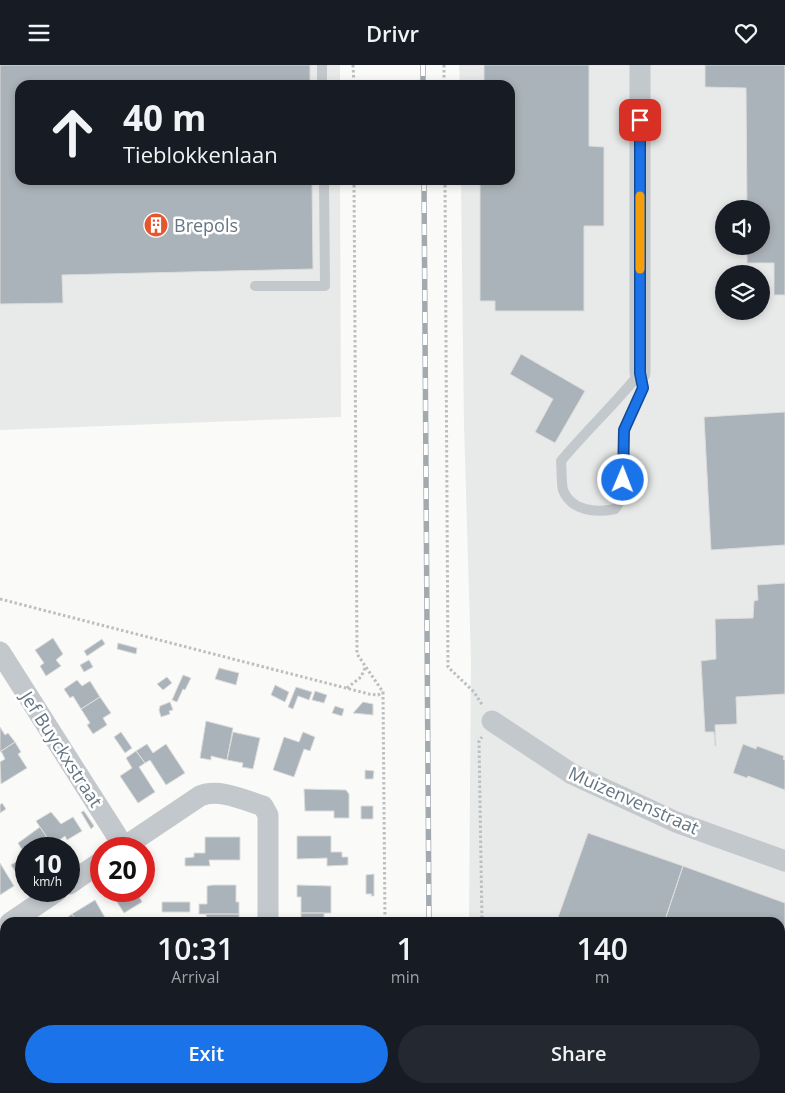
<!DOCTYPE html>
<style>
body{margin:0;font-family:"Open Sans",sans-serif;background:#242831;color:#f1f3f6;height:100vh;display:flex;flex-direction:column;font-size:19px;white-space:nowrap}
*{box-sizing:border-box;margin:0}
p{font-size:16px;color:#9ea1a6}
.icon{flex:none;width:28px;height:28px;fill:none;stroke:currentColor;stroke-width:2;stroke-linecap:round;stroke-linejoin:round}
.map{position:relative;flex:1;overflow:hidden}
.side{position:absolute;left:0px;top:852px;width:785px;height:176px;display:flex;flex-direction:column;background:#171b24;border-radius:15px 15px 0 0;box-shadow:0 2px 8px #0003}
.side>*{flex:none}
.guide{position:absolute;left:15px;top:15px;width:500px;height:105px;border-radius:15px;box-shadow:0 2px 8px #0003;background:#171b24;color:#f1f3f6;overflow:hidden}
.buttons{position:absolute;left:715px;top:135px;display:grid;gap:10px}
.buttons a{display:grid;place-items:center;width:55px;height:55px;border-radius:50%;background:#171b24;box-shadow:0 2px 8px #0003;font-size:25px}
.speed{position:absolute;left:15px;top:772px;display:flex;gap:10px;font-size:25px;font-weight:700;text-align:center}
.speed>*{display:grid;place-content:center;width:65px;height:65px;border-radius:50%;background:#171b24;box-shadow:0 2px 8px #0003;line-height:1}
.speed small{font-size:12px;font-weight:400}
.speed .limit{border:8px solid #d22;background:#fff;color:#111}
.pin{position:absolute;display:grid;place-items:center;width:42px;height:42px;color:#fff;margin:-21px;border-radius:10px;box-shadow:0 2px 8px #0006}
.me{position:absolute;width:55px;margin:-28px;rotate:1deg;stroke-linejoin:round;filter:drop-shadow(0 0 4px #0008)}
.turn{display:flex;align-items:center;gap:18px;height:105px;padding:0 25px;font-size:22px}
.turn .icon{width:65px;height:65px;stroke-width:2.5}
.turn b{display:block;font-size:35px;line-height:42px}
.eta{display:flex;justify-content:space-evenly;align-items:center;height:85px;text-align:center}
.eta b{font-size:30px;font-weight:600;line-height:35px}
.primary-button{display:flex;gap:10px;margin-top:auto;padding:10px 25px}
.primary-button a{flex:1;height:58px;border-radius:30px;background:#1a73e8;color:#fff;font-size:20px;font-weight:600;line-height:58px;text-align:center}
.primary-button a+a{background:#242831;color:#f1f3f6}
header{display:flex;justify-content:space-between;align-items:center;height:65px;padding:0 25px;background:#171b24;font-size:22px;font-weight:600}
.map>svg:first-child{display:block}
.built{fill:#e8e9e9;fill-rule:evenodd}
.building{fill:#aab3b9;stroke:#dcdcda}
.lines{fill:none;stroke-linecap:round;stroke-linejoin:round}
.path{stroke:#bbbfc2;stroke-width:3;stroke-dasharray:2.5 2.5;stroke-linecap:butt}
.service{stroke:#c3c8cc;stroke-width:10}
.minor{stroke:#c3c8cc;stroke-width:21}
.rail-casing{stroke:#a2aab0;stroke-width:5.5}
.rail{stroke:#fff;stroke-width:4;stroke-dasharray:11;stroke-linecap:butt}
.route-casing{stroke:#114b97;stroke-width:12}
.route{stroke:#1a73e8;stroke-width:9}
.slow{stroke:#f59e0b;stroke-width:9}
.labels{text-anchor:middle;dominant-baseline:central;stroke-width:5;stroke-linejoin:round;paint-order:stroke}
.poi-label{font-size:18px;fill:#657683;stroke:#fff;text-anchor:start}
.street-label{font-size:18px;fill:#657683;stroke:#fff}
</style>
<header><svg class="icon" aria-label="menu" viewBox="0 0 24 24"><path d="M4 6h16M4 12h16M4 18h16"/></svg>Drivr<svg class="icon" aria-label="heart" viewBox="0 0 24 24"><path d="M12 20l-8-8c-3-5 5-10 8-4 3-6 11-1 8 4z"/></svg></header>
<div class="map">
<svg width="785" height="1028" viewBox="0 0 785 1028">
<rect width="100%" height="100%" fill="#fafaf8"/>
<path class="built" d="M0 0H340V20H20V115H340L341 352 0 365Z
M459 0H785V1028H467V1024H780V858L469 857 471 595 464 361 461 115H510V20H460ZM724 144H761V181H724ZM724 209H761V246H724Z"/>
<path class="building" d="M0 0H310V20H20V115H312L313 204 62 210 63 238 0 239Z
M484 0H589V81L604 82V161H584V246H495V236H480V115H510V20H484Z
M705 0H785V230H774V198H747V181H761V144H747L746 23 705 22Z
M521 289 585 326 555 378 535 367 553 334 510 309Z
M785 347V480L711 485 704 352Z
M785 518V629L736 632 737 659 715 660 716 681H715L714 667H705L701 596 716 594 715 554 753 553 754 536 758 535 757 520Z
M53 573 63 589 56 595 61 601 46 611 40 601 44 598 35 585Z
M102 574 105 579 87 591 84 586Z
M118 578 137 583 136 589 117 584Z
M89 595 93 602 84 607 80 600Z
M219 603 239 608 236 620 215 614Z
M183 610 191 613 185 625 183 624 177 637 172 635Z
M167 612 172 618 163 625 157 619Z
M77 615 82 621 90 616 100 632 81 644 73 631 70 633 64 624Z
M275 620 289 627 285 637 271 630Z
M296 622 312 627 309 635 298 631 293 644 288 642Z
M315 626 327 630 324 638 312 635Z
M100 632 111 648 103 653 107 660 93 669 87 660 90 658 81 644Z
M170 637 173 645 169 646 170 649 161 652 159 645 160 641Z
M363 637 373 639V650L353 648Z
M335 641 344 644 342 651 332 648Z
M206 656 233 663 227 695 211 691V695L200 693Z
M0 662 5 670 8 668 15 677 0 687Z
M121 667 132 683 125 688 114 672Z
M233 667 260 673 253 704 242 702 243 698 227 695Z
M303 667 315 672 310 686 304 684 294 712 273 705 284 672 299 677Z
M15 677 21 687 18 689 27 703 1 719 0 697 5 694 1 686Z
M147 679 153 688 166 679 185 708 166 720 150 695 145 698 136 686Z
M743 679 756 684 757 681 784 691 783 694 785 695V725L748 711 747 713 733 708Z
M136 686 145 698 139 702 155 727 138 738 120 711 132 703 126 693Z
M365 705 374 706 373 714H365Z
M304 724 346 725 349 729V753H334V746H305Z
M2 738 6 744 0 748V740Z
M361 741H373V754H361Z
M84 746 94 761 91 764 81 747Z
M51 747 61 759 73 752 82 766 67 775 65 771 52 780 36 756Z
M40 762 52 780 46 784H26V791L18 778Z
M588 768 683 801 664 858H556Z
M297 771H331V787H342V792H348V800L327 801V793L297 794Z
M205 772H240V795H209L210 801H185V793L194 792V788H205Z
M19 795 25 804 17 809 11 800Z
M0 798 14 821 0 830Z
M683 801 785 838V993L780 992V858H664Z
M374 809V831H371L372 829H366V810Z
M213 820H236V837H239V849H199V839H207V821Z
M297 820 331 821V848H301V832H297Z
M116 826H140L137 828 142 837 124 848 112 829Z
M95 835 108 858H78L72 849Z
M162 837H190V847H162Z
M301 848H324V858H301Z
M72 849 78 858H60Z
M206 849H239V858H207Z
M5 900V927L1 930 0 903Z
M214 1024H240V1026H236V1028H214Z
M302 1024H334V1028H302Z
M521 1024H579L578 1028H521Z
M579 1024H675L674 1028H578Z"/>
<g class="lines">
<path class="path" d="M353 0 354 20
M444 0V20
M354 115 357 589 383 627 385 858
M445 115 448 602 474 627 483 641
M0 534 369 629 378 630 383 627
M347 623 361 612 365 603
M482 858 479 676 482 672
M386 1024V1028
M483 1024V1028
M0 1028 5 1021"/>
<path class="service" d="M322 0V20
M255 221H325L324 115
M640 308 643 323 624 365 623 432 615 444C596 448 571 446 563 425 561 416 562 405 561 396 586 366 615 339 640 308Z"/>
<path class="minor" d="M640 0V308
M0 587 124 782
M492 656 572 709 676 757 785 796
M121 784 200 731C219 723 244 735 263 741L268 750V858
M69 819 101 797
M10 858 57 826
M268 1024V1028"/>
<defs>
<path id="rail" d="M423 0V20
M424 115 429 858
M430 1024V1028"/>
</defs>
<use href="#rail" class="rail-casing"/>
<use href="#rail" class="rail"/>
</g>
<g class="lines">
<defs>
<path id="route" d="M623 415 624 365 643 323 640 308V55"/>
</defs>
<use href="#route" class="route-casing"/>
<use href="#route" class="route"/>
<path class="slow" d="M640 131V204"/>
</g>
<defs>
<symbol id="building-disc" viewBox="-11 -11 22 22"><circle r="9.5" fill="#e4572e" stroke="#fff"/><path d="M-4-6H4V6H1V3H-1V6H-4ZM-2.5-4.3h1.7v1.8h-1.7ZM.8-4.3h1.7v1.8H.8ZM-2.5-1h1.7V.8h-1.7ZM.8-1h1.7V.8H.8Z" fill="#fff"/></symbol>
</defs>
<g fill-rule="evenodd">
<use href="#building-disc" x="142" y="146" width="28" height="28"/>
</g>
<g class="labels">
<g class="poi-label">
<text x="174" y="160">Brepols</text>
</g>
<g class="street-label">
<text transform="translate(62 684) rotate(57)">Jef Buyckxstraat</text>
<text transform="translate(634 735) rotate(24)">Muizenvenstraat</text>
</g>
</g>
</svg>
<div class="buttons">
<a><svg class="icon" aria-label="sound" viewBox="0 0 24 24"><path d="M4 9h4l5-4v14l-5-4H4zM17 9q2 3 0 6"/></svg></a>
<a><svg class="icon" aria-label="layers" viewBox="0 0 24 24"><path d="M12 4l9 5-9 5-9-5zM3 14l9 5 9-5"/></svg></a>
</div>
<div class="speed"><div>10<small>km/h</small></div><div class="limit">20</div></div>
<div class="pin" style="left:640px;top:55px;background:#d93025"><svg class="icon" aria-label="arrive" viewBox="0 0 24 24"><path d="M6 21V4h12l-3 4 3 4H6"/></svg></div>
<svg class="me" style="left:623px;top:415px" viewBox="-20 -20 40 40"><circle r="17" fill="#1a73e8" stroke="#fff" stroke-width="3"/><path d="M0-11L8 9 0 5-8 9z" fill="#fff"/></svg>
<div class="guide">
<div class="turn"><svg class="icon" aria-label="ahead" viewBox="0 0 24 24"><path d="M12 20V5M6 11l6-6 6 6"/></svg><div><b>40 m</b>Tieblokkenlaan</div></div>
</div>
<section class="side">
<div class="eta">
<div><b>10:31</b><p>Arrival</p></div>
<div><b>1</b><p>min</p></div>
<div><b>140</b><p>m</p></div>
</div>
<div class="primary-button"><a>Exit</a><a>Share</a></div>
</section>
</div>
